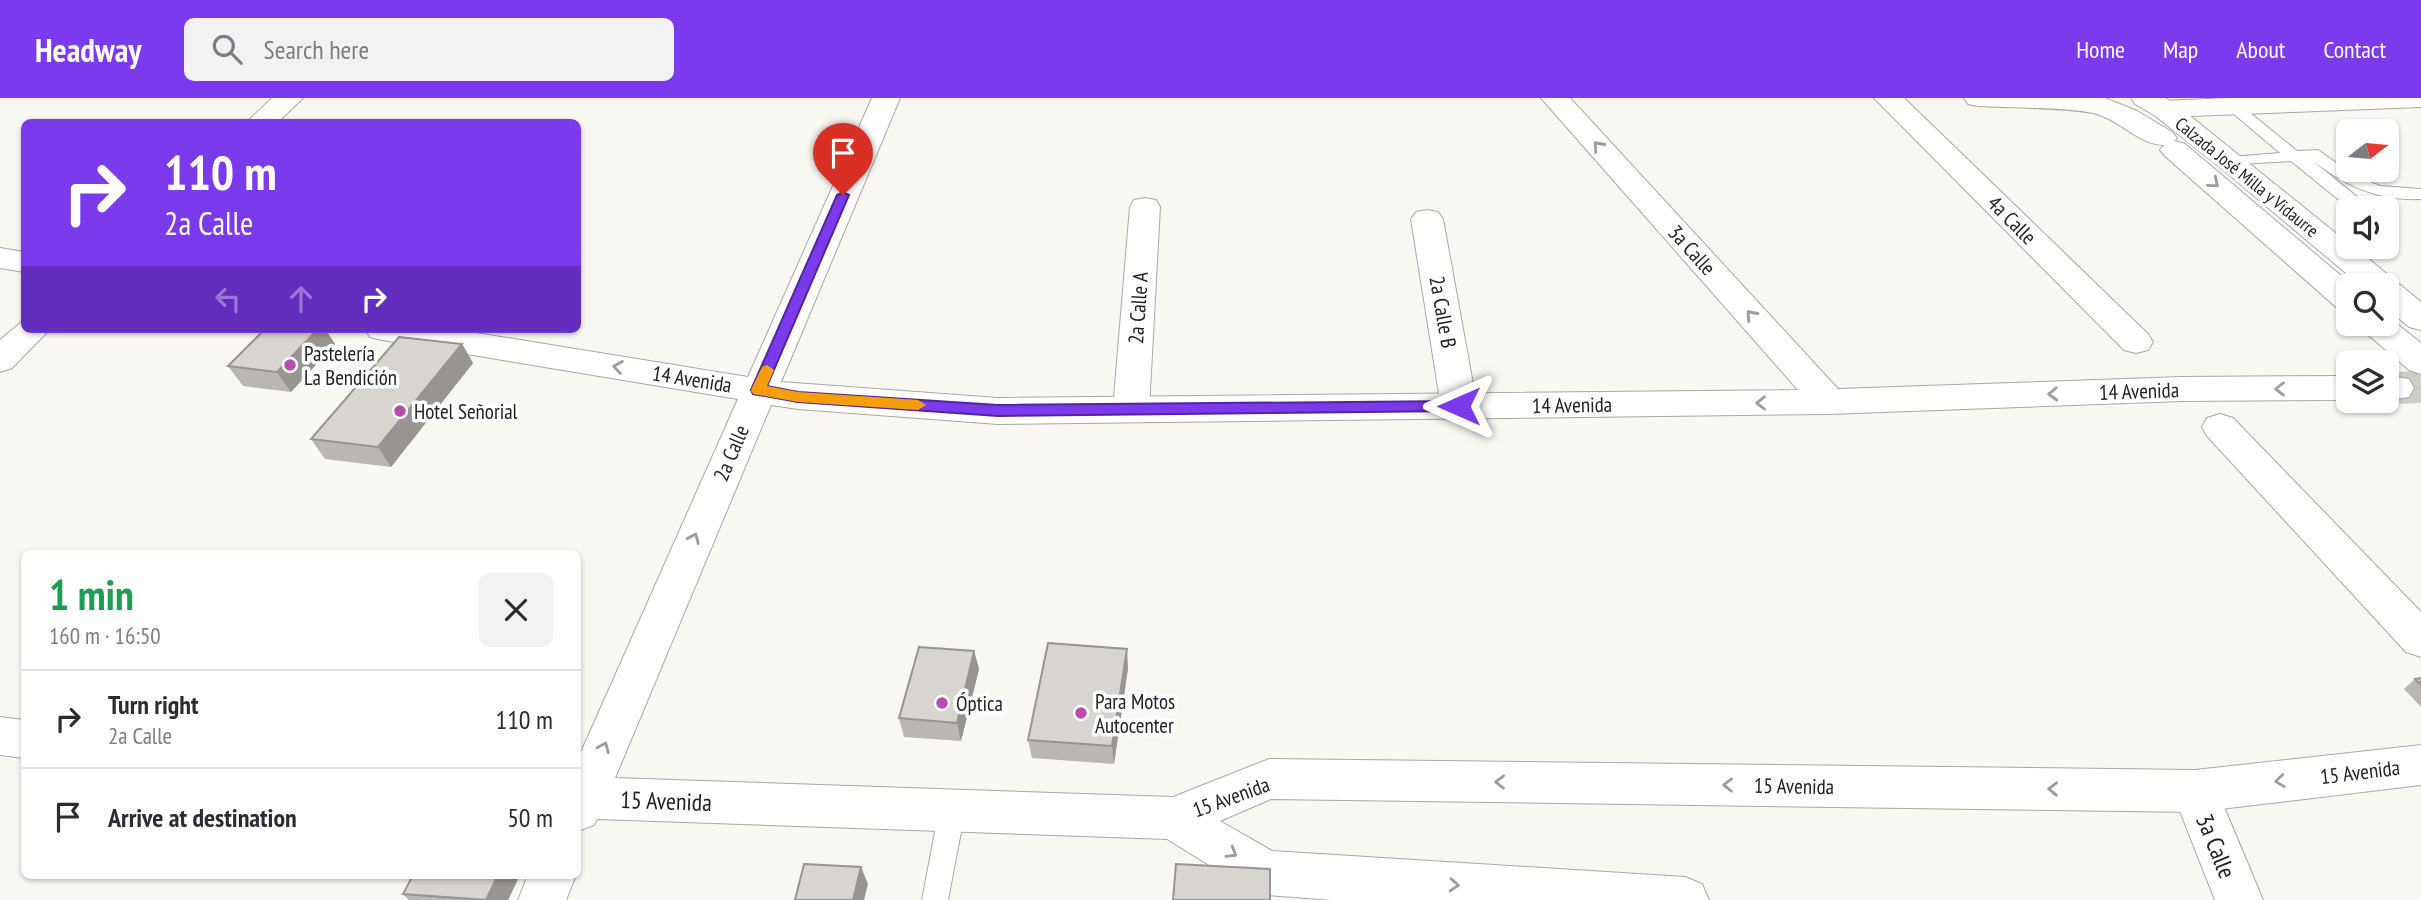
<!DOCTYPE html>
<meta charset="utf-8">
<style>
body{margin:0;font-family:"PT Sans Narrow",sans-serif;background:#f2f2f3;color:#2b2b33;height:100vh;display:flex;flex-direction:column;font-size:26px;white-space:nowrap}
*{box-sizing:border-box;margin:0}
p{font-size:23px;color:#7c7c81}
.icon{flex:none;width:38px;height:38px;fill:none;stroke:currentColor;stroke-width:2;stroke-linecap:round;stroke-linejoin:round}
.map{position:relative;flex:1;overflow:hidden}
.panel{position:absolute;left:21px;top:452px;width:560px;height:329px;display:flex;flex-direction:column;background:#fff;border-radius:10px;box-shadow:0 2px 5px #0004}
.panel>*{flex:none}
.hud{position:absolute;left:21px;top:21px;width:560px;height:214px;border-radius:10px;box-shadow:0 2px 5px #0004;background:#7c3aed;color:#fff;overflow:hidden}
.needle{width:46px;rotate:74deg}
.buttons{position:absolute;left:2336px;top:21px;display:grid;gap:14px}
.buttons a{display:grid;place-items:center;width:63px;height:63px;border-radius:10px;background:#fff;box-shadow:0 2px 5px #0004;font-size:35px}
.pin{position:absolute;display:grid;place-items:center;width:60px;height:60px;color:#fff;margin:-72px -30px;border-radius:50% 50% 50% 0;rotate:-45deg;box-shadow:0 0 7px #0007}
.pin .icon{rotate:45deg}
.me{position:absolute;width:77px;margin:-38px;rotate:270deg;stroke-linejoin:round;filter:drop-shadow(0 0 5px #0008)}
.turn{display:flex;align-items:center;gap:24px;height:147px;padding:0 28px;font-size:32px}
.turn .icon{width:91px;height:91px;stroke-width:2.5}
.turn b{display:block;font-size:49px;line-height:60px}
.lanes{display:flex;align-items:center;height:66px;padding:0 28px;background:#0003;justify-content:center;gap:35px;direction:ltr}
.lanes .off{opacity:.35}
.round{display:grid;place-items:center;flex:none;width:74px;height:74px;border-radius:10px;background:#f2f2f3}
.summary{display:flex;align-items:center;justify-content:space-between;height:119px;padding:0 28px}
h1{font-size:42px;font-weight:700;line-height:52px;color:#1e9e55}
ul{padding:0;list-style:none}
li{display:flex;align-items:center;gap:21px;height:98px;padding:0 28px;border-top:2px solid #e1e1e2}
li div{flex:1}
li b{display:block;font-size:26px}
li em{font-style:normal}
header{display:flex;align-items:center;gap:42px;box-sizing:border-box;height:98px;padding:0 35px;background:#7c3aed;color:#fff}
header strong{font-size:33px}
nav{display:flex;gap:38px;margin-inline-start:auto;font-size:24px}
.search{width:490px;height:63px;background:#f2f2f3;display:flex;align-items:center;gap:18px;box-sizing:border-box;padding:0 24px;border-radius:10px;color:#7c7c81;font-size:26px}
.map>svg:first-child{display:block}
.lines{fill:none;stroke-linecap:round;stroke-linejoin:round}
.secondary-tunnel{stroke:#ceccc8;stroke-width:32;stroke-dasharray:32 16;stroke-linecap:butt}
.lane-casing{stroke:#a9a8a3;stroke-width:2}
.street-casing{stroke:#a9a8a3;stroke-width:2}
.secondary-casing{stroke:#a9a8a3;stroke-width:2}
.highway-casing{stroke:#a9a8a3;stroke-width:2}
.lane{fill:#fff;fill-rule:evenodd}
.street{fill:#fff;fill-rule:evenodd}
.secondary{fill:#fff;fill-rule:evenodd}
.highway{fill:#fff;fill-rule:evenodd}
.wall{fill:#bab6b2}
.shaded-wall{fill:#979491}
.building{fill:#d8d4cf;stroke:#979491;stroke-width:2}
.oneway{stroke:#9c9c9b}
.route{fill:#7c3aed;stroke:#51269a;stroke-width:2}
.slow{fill:#f59e0b}
.poi-dot{fill:#b94dad;stroke:#fff;stroke-width:2.5}
.labels{text-anchor:middle;dominant-baseline:central;stroke-width:7;stroke-linejoin:round;paint-order:stroke}
.far-street-label{font-size:18px;fill:#232220;stroke:#fff}
.street-label{font-size:21px;fill:#232220;stroke:#fff}
.poi-label{font-size:21px;fill:#232220;stroke:#fff;text-anchor:start}
.near-street-label{font-size:24px;fill:#232220;stroke:#fff}
</style>
<header>
<strong>Headway</strong>
<div class="search"><svg class="icon" aria-label="search" viewBox="0 0 24 24"><circle cx="10" cy="10" r="6"/><path d="M15 15l6 6"/></svg>Search here</div>
<nav><a>Home</a><a>Map</a><a>About</a><a>Contact</a></nav>
</header>
<div class="map">
<svg width="2421" height="802" viewBox="0 0 2421 802">
<rect width="100%" height="100%" fill="#f9f7f2"/>
<g class="lines">
<path class="secondary-tunnel" d="M2396 290 2421 289"/>
<defs>
<path id="lane" d="M2233 3 2238 5 2297 53 2318 52 2355 78 2380 88 2421 91V101C2376 103 2344 87 2309 60L2356 98 2358 102 2356 106H2344L2291 63 2225 67 2223 64 2231 59 2280 55 2228 11 2225 8 2228 5Z
M952 702 961 705 965 713 948 802H922L939 713 943 705Z"/>
<path id="street" d="M1874 0H1904L2148 236 2153 244 2148 252 2136 255 2124 252Z
M1964 0H2105L2137 13 2172 34 2177 40 2172 46C2143 53 2121 21 2093 15 2061 9 2012 10 1978 8L1968 6Z
M1145 100 1156 102 1160 109 1149 311 1144 320 1131 324 1118 320 1113 311 1130 109 1134 102Z
M1427 112 1438 114 1443 121 1477 308 1472 317 1459 321 1446 317 1441 308 1411 121 1416 114Z
M2220 316 2233 320 2421 514V559L2406 554 2207 338 2202 329 2207 320Z
M2195 672 2211 678 2263 802H2215L2172 693 2179 678Z"/>
<path id="secondary" d="M272 0H303L278 24H247Z
M872 0H900L781 284 998 300 1798 292 1541 0H1570L1838 291 2182 279 2348 278V302L2182 303 1829 316 998 326 798 311 771 307 615 680 1173 699 1269 661 2195 672 2421 647V687L2195 714 1271 701 1220 723 1272 753 1685 779 1702 786 1709 802H1333L1265 797 1248 791 1167 741 597 721 594 727 578 733V661L738 301 382 242 370 239 365 231H452L748 279Z
M2229 0H2421V9L2164 19 2154 17 2150 11 2154 5 2164 3Z
M0 150 24 154V174L0 170Z
M24 222V231H50L12 270 0 274V242Z
M2387 278 2409 281 2414 290 2409 299 2387 302Z
M0 619 24 622V660L0 657Z
M528 777H576L566 802H518Z"/>
<path id="highway" d="M2131 0H2165L2174 5 2348 145V149H2354L2421 204V232L2409 229 2387 210V187H2360L2221 70 2154 17 2135 6Z
M2175 43 2185 46 2352 187H2348V212L2336 209 2165 58 2160 52 2165 46Z
M2387 218 2421 245V276L2409 272 2365 234 2360 226H2387Z"/>
</defs>
<use href="#lane" class="lane-casing"/>
<use href="#street" class="street-casing"/>
<use href="#secondary" class="secondary-casing"/>
<use href="#highway" class="highway-casing"/>
<use href="#lane" class="lane"/>
<use href="#street" class="street"/>
<use href="#secondary" class="secondary"/>
<use href="#highway" class="highway"/>
</g>
<path class="wall" d="M265 231H325L335 246 291 294 243 288 228 268Z
M462 246 473 265 391 369 325 361 311 341Z
M974 553 979 571 961 643 904 639 899 620Z
M1128 570 1114 666 1032 660 1028 642Z
M2421 580V609L2404 591 2415 581Z
M258 777H288L287 780Z
M520 777 508 802H409L403 796Z"/>
<path class="shaded-wall" d="M318 231H325L335 246 291 294 277 274Z
M462 246 473 265 391 369 378 349Z
M1127 551 1128 570 1114 666 1112 648Z
M974 553 979 571 961 643 957 625Z
M861 769 868 786 864 802H853Z
M498 777H520L508 802H486Z"/>
<path class="building" d="M265 231H318L277 274 228 268Z
M399 239 462 246 378 349 311 341Z
M1048 545 1127 551 1112 648 1028 642Z
M919 549 974 553 957 625 899 620Z
M2421 580V587L2415 581Z
M804 766 861 769 853 802H795Z
M1176 766 1270 771V802H1173Z
M413 777H498L486 802 403 796Z"/>
<defs><path id="oneway-chevron" d="M-2-3.5L2.5 0L-2 3.5" fill="none" stroke-width="1.6" stroke-linecap="round" stroke-linejoin="round" transform="scale(1.75)"/></defs>
<g class="oneway">
<use href="#oneway-chevron" transform="translate(1598 48) rotate(-132)"/>
<use href="#oneway-chevron" transform="translate(2214 85) rotate(41)"/>
<use href="#oneway-chevron" transform="translate(1751 217) rotate(-132)"/>
<use href="#oneway-chevron" transform="translate(618 269) rotate(-171)"/>
<use href="#oneway-chevron" transform="translate(2280 291) rotate(180)"/>
<use href="#oneway-chevron" transform="translate(2053 296) rotate(178)"/>
<use href="#oneway-chevron" transform="translate(1761 305) rotate(179)"/>
<use href="#oneway-chevron" transform="translate(694 440) rotate(-67)"/>
<use href="#oneway-chevron" transform="translate(604 649) rotate(-67)"/>
<use href="#oneway-chevron" transform="translate(2280 683) rotate(173)"/>
<use href="#oneway-chevron" transform="translate(1500 684) rotate(-179)"/>
<use href="#oneway-chevron" transform="translate(1728 687) rotate(-179)"/>
<use href="#oneway-chevron" transform="translate(2053 691) rotate(-179)"/>
<use href="#oneway-chevron" transform="translate(1232 755) rotate(31)"/>
<use href="#oneway-chevron" transform="translate(1454 787) rotate(4)"/>
</g>
<path class="route" d="M843 94 849 97 767 288 798 294 998 307 1459 303 1467 308 1459 313 998 318 798 304 753 296 751 292 837 97Z"/>
<path class="slow" d="M767 267 774 272 767 288 798 294 918 302 926 307 918 312 798 304 753 296 751 292 762 269Z"/>
<g class="poi-dot">
<circle cx="290" cy="267" r="7"/>
<circle cx="400" cy="313" r="7"/>
<circle cx="942" cy="605" r="7"/>
<circle cx="1081" cy="615" r="7"/>
</g>
<g class="labels">
<g class="far-street-label">
<text transform="translate(2247 79) rotate(39)">Calzada José Milla y Vidaurre</text>
</g>
<g class="street-label">
<text transform="translate(2012 122) rotate(45)">4a Calle</text>
<text transform="translate(1692 152) rotate(48)">3a Calle</text>
<text transform="translate(1138 210) rotate(-86)">2a Calle A</text>
<text transform="translate(1443 214) rotate(80)">2a Calle B</text>
<text transform="translate(692 281) rotate(9)">14 Avenida</text>
<text transform="translate(2139 293) rotate(-2)">14 Avenida</text>
<text transform="translate(1572 307) rotate(-1)">14 Avenida</text>
<text transform="translate(731 355) rotate(-67)">2a Calle</text>
<text transform="translate(2360 674) rotate(-7)">15 Avenida</text>
<text transform="translate(1794 688) rotate(1)">15 Avenida</text>
<text transform="translate(1231 699) rotate(-20)">15 Avenida</text>
</g>
<g class="poi-label">
<text x="304" y="255">Pastelería<tspan x="304" dy="24">La Bendición</tspan></text>
<text x="414" y="313">Hotel Señorial</text>
<text x="1095" y="603">Para Motos<tspan x="1095" dy="24">Autocenter</tspan></text>
<text x="956" y="605">Óptica</text>
</g>
<g class="near-street-label">
<text transform="translate(666 703) rotate(2)">15 Avenida</text>
<text transform="translate(2216 748) rotate(68)">3a Calle</text>
</g>
</g>
</svg>
<div class="buttons">
<a><svg class="needle" viewBox="-14 -14 28 28"><path d="M0-13l5 13h-10z" fill="#e53935"/><path d="M0 13l5-13h-10z" fill="#7c7c81"/></svg></a>
<a><svg class="icon" aria-label="sound" viewBox="0 0 24 24"><path d="M4 9h4l5-4v14l-5-4H4zM17 9q2 3 0 6"/></svg></a>
<a><svg class="icon" aria-label="search" viewBox="0 0 24 24"><circle cx="10" cy="10" r="6"/><path d="M15 15l6 6"/></svg></a>
<a><svg class="icon" aria-label="layers" viewBox="0 0 24 24"><path d="M12 4l9 5-9 5-9-5zM3 14l9 5 9-5"/></svg></a>
</div>
<div class="pin" style="left:843px;top:97px;background:#d93025"><svg class="icon" aria-label="arrive" viewBox="0 0 24 24"><path d="M6 21V4h12l-3 4 3 4H6"/></svg></div>
<svg class="me" style="left:1459px;top:308px" viewBox="-20 -20 40 40"><path d="M0-17L14 15 0 8-14 15z" fill="#7c3aed" stroke="#fff" stroke-width="4"/></svg>
<div class="hud">
<div class="turn"><svg class="icon" aria-label="right" viewBox="0 0 24 24"><path d="M7 20v-9h11M14 6l5 5-5 5"/></svg><div><b>110 m</b>2a Calle</div></div>
<div class="lanes"><svg class="icon off" aria-label="left" viewBox="0 0 24 24"><path d="M17 20v-9H6M10 6l-5 5 5 5"/></svg><svg class="icon off" aria-label="ahead" viewBox="0 0 24 24"><path d="M12 20V5M6 11l6-6 6 6"/></svg><svg class="icon" aria-label="right" viewBox="0 0 24 24"><path d="M7 20v-9h11M14 6l5 5-5 5"/></svg></div>
</div>
<section class="panel">
<div class="summary"><div><h1>1 min</h1><p>160 m · 16:50</p></div><a class="round"><svg class="icon" aria-label="close" viewBox="0 0 24 24"><path d="M6 6l12 12M18 6L6 18"/></svg></a></div>
<ul>
<li><svg class="icon" aria-label="right" viewBox="0 0 24 24"><path d="M7 20v-9h11M14 6l5 5-5 5"/></svg><div><b>Turn right</b><p>2a Calle</p></div><em>110 m</em></li>
<li><svg class="icon" aria-label="arrive" viewBox="0 0 24 24"><path d="M6 21V4h12l-3 4 3 4H6"/></svg><div><b>Arrive at destination</b></div><em>50 m</em></li>
</ul>
</section>
</div>
